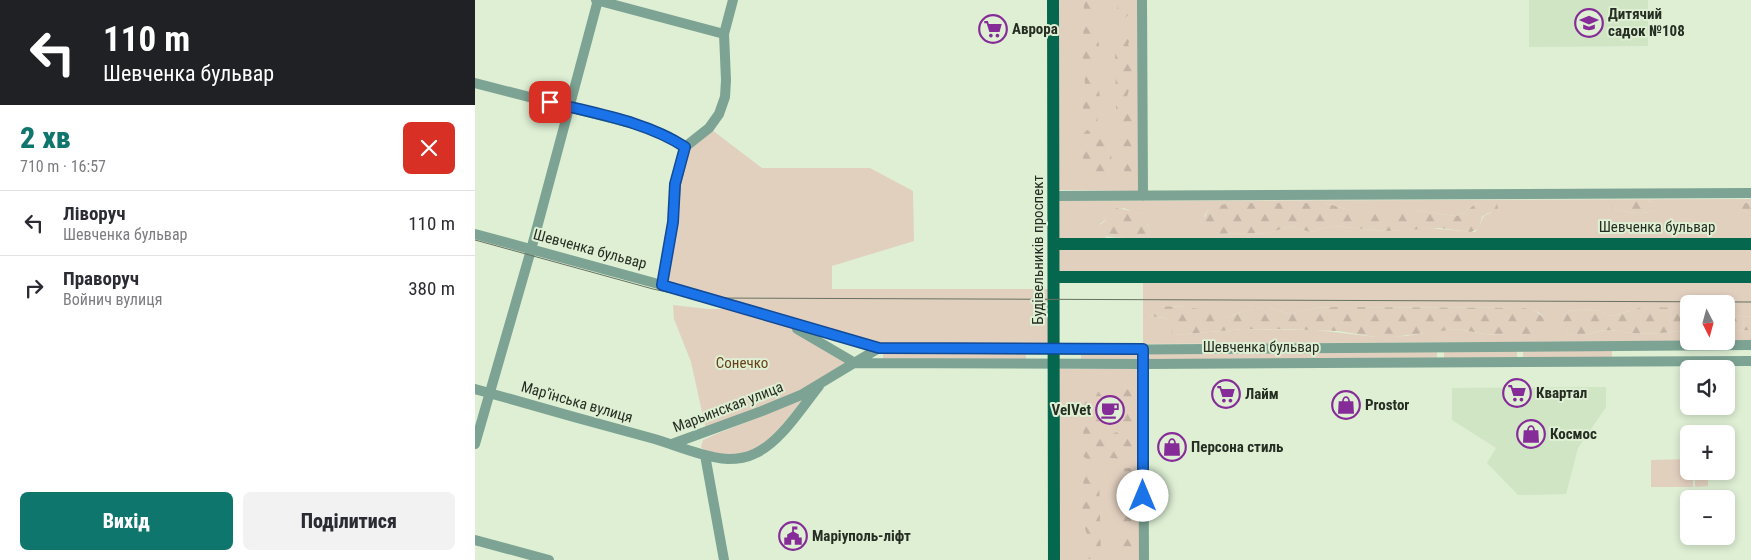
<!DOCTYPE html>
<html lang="uk">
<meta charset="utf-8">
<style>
body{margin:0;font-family:"Roboto Condensed",sans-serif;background:#f2f2f3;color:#2b2b33;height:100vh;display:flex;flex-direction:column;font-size:19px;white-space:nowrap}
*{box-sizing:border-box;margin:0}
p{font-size:16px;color:#7c7c81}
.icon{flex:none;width:28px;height:28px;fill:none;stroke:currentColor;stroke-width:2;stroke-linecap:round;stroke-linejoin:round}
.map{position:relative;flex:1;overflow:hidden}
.sheet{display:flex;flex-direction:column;background:#fff;width:475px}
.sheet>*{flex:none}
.guide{background:#202124;color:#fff;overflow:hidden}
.needle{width:32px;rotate:174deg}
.tools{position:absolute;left:1205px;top:295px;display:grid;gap:10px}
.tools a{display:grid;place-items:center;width:55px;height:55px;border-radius:8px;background:#fff;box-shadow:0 2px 8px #0003;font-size:25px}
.pin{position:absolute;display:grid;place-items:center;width:42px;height:42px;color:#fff;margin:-21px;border-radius:10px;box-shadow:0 2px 8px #0006}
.me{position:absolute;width:55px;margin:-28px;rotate:0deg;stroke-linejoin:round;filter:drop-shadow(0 0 4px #0008)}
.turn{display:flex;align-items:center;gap:18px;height:105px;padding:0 20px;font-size:22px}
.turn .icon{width:65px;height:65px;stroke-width:2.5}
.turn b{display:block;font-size:35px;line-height:42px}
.round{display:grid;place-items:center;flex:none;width:52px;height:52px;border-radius:8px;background:#f2f2f3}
.headline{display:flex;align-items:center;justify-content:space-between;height:85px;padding:0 20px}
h1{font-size:30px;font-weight:800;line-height:38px;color:#0f766e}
.button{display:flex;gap:10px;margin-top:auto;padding:10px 20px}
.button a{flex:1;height:58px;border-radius:8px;background:#0f766e;color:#fff;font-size:20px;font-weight:800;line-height:58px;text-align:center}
.button a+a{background:#f2f2f3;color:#2b2b33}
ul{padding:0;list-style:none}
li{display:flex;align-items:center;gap:15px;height:65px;padding:0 20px;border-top:1px solid #e1e1e2}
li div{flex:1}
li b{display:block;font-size:19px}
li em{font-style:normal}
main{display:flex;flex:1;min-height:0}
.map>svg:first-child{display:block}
.built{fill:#cfe5c3}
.green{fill:#e2d0bf;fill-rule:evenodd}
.forest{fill:url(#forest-firs)}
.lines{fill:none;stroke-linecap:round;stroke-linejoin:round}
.minor{stroke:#7ca393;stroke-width:10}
.major{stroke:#05674e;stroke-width:12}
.tram{stroke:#677261;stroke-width:1}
.route-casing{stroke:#114b97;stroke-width:12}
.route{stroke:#1a73e8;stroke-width:9}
.labels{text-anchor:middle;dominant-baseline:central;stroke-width:4;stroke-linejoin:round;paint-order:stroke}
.poi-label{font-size:15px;font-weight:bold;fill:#262d22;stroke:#deefd4;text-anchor:start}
.street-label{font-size:15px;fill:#262d22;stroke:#deefd4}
.park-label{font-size:15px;fill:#684118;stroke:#deefd4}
</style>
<main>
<section class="sheet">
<div class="guide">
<div class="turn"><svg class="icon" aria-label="left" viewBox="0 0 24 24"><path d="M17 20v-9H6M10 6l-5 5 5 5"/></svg><div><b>110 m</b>Шевченка бульвар</div></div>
</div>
<div class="headline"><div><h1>2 хв</h1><p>710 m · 16:57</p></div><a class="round" style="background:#d93025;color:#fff"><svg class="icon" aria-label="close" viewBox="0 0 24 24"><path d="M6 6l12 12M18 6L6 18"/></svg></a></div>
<ul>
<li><svg class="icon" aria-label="left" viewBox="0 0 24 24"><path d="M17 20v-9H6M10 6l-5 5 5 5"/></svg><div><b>Ліворуч</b><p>Шевченка бульвар</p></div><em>110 m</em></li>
<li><svg class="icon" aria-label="right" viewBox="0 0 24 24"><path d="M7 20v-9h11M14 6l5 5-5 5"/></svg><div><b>Праворуч</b><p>Войнич вулиця</p></div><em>380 m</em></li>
</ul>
<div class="button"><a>Вихід</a><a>Поділитися</a></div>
</section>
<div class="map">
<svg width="1276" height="560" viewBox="0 0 1276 560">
<defs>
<pattern id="forest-firs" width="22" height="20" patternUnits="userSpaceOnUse" patternTransform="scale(1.25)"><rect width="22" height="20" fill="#e2d0bf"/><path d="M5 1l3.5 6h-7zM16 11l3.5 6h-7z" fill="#c2b3a4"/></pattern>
</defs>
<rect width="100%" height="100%" fill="#deefd4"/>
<path class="built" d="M1054 0H1173V46L1054 47Z
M1131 387V407L1103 448 1091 494 1043 495 1012 463 1021 448 977 420V388Z"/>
<path class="green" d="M583 0H663L664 191 584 190Z
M237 130 287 168H395L438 191 439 241 357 266V289H573V345L406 343 191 282 204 185 212 148Z
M1276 199V203L1270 202 1252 212H1268L1276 210V239H584V201ZM1006 201H1019L1016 213C1004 215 1008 225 1000 232L952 228 912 231 858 226 835 232 815 226 791 234 778 233 739 234 729 216 733 210 748 204 833 203H850L874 210H940L980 216C992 215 995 205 1006 201ZM1147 201H1175L1182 205V209C1172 216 1150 212 1138 209ZM649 208 658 212 671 214V222L675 230 673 236 631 238 625 224 634 217 636 211Z
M584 248H1276V272L584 273Z
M1276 281V317L1251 314V304H1214V309L1188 308 1153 311 1138 316 1132 315 1126 311 1109 309 1095 311 1088 315C1087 323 1087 331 1096 335 1106 338 1116 333 1126 331 1136 329 1146 332 1156 333 1175 334 1195 333 1214 330V341L668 344V282ZM681 306 712 307 746 318H751L766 312 786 307H794L814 314 840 308 862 307 1049 308 1063 312 1068 316 1029 335 1009 334 983 329 955 332 931 336 901 337 841 330 769 329 699 335 694 320 690 318 674 316Z
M198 305 233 309H259L307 323 374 364 342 384 231 430 216 362 199 319Z
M1276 330V341H1251V331Z
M1137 349V358H1048V350Z
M1042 350V358L969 359V351Z
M962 351V359L671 361V352Z
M408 352 551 353V361L408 360Z
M665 352V361H606V353Z
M584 369H664L665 560H584Z
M328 399C312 418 291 452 264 454 252 456 240 453 229 450L226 447 228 440 239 435Z
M1214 459V471H1218V487H1176V460Z
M1220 471H1233V486L1220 487Z"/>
<path class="forest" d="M609 0H624L622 10 618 18 624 45 620 63 625 98 622 124H618L609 115 608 107 610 84 608 56Z
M642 0H661C658 8 654 19 644 20L642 13Z
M656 26 658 28V33L653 44 660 62 661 70 652 96 658 124 654 139 660 155V170L656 175H652L649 171 648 144 643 132 644 120 641 109 640 51 642 34 649 29Z
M612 130 616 131C629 141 648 159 628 175 604 181 607 167 609 149 610 143 609 138 609 133Z
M1006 201H1019L1022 203 1023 209C1018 213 1011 212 1007 217 1005 221 1006 225 1003 229L996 232 965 228 912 231 858 226 835 232 815 226 791 234 778 233 739 234 734 233 729 228 728 221 733 210 741 205 761 203H850L874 210H940L980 216C992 215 995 205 1006 201Z
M1147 201C1158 201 1174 198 1182 205V209C1172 216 1150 212 1138 209L1136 203Z
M1258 201 1276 203V210C1268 213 1255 215 1248 210V206L1250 203Z
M642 208 671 214V222L675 230 673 236C663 237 628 239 620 234V229L630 221 636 211Z
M681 306 712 307 724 309 746 318H751L766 312 786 307H794L814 314 840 308 862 307 1049 308C1072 311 1081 332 1055 336L1009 334 983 329 917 337H901L863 331 810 329H769L699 335 697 333 694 320 690 318 674 316 673 310 675 307Z
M1179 307 1214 309V330C1195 333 1175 334 1156 333 1145 332 1136 329 1125 331 1115 333 1106 339 1096 335 1087 331 1086 323 1088 315L1095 311 1109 309 1126 311 1132 315 1138 316 1164 308Z
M1251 314 1276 317V330L1251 331Z
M622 389 627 397 625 431 628 434 635 435 642 432 644 428V393L651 389 659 391 661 393C663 404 663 450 659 458 650 461 644 458 635 458 626 458 616 464 608 456L609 396 611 391Z
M649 468H655L661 471 663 498 661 560H643C642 538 643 517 646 496 647 486 647 478 649 468Z
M618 469 624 475 626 560H612L617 554V548L608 523 607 503 609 474 611 470Z"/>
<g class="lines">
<path class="minor" d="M121 0 249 34
M667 0 668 196
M0 83 174 128 193 136 210 147
M579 196 1276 193
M0 234 187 285 404 348 602 350 1276 345
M187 285 198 222 201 184 210 147 234 128 244 114 250 97 251 80 249 34 258 0
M322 329 380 363 668 364 1276 361
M668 359 669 560
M0 389C59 406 117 422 176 438 201 445 227 457 253 459 262 459 271 458 279 454 305 443 327 407 344 386
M0 444 56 250 123 0
M197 444 287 411 326 395 404 348
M230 455 249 560
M0 540 74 560"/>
<path class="major" d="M578 0 579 560
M579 244H1276
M579 277H1276"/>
<path class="tram" d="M0 240 178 289 206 295 235 298 1276 302"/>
</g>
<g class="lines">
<defs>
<path id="route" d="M75 102C121 114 170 121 210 147L200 184 198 222 187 285 404 348 668 349V496"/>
</defs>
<use href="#route" class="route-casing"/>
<use href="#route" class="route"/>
</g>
<defs>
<symbol id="school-ring" viewBox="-11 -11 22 22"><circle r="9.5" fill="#deefd4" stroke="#862c98" stroke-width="1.5"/><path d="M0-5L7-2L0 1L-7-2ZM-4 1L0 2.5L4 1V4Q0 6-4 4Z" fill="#862c98"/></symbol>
<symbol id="supermarket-ring" viewBox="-11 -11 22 22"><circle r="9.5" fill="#deefd4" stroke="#862c98" stroke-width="1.5"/><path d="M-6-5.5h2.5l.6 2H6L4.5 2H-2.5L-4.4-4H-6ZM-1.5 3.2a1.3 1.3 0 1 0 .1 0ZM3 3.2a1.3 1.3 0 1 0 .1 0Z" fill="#862c98"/></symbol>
<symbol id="shop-ring" viewBox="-11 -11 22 22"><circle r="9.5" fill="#deefd4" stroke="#862c98" stroke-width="1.5"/><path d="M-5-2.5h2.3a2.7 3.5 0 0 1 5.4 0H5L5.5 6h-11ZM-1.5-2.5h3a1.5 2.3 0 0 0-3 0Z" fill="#862c98"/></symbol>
<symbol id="cafe-ring" viewBox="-11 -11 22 22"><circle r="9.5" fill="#deefd4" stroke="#862c98" stroke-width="1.5"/><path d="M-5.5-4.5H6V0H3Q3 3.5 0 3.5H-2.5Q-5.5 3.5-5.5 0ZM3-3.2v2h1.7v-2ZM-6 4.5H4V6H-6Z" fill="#862c98"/></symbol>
<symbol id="civic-ring" viewBox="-11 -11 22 22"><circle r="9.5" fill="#deefd4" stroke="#862c98" stroke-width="1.5"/><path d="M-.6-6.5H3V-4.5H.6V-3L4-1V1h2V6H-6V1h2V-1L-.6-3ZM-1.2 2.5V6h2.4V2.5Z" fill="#862c98"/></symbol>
</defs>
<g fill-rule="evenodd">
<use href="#school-ring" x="1098" y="7" width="32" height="32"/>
<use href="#supermarket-ring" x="502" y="13" width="32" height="32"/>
<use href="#supermarket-ring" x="1026" y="377" width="32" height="32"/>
<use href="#supermarket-ring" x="735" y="378" width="32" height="32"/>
<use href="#shop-ring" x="855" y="389" width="32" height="32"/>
<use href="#cafe-ring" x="619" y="394" width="32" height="32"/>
<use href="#shop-ring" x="1040" y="418" width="32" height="32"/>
<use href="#shop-ring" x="681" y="431" width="32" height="32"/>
<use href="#civic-ring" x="302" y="520" width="32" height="32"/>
</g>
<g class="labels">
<g class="poi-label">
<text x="1133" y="14">Дитячий<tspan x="1133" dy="17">садок №108</tspan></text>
<text x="537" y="29">Аврора</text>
<text x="1061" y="393">Квартал</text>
<text x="770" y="394">Лайм</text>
<text x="890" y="405">Prostor</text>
<text x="616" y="410" text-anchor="end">VelVet</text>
<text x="1075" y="434">Космос</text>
<text x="716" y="447">Персона стиль</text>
<text x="337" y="536">Маріуполь-ліфт</text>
</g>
<g class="street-label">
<text x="1182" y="227">Шевченка бульвар</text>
<text transform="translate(115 249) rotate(15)">Шевченка бульвар</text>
<text transform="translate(563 250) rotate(-90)">Будівельників проспект</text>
<text x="786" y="347">Шевченка бульвар</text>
<text transform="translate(102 402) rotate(16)">Мар'їнська вулиця</text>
<text transform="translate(253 407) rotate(-21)">Марьинская улица</text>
</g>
<g class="park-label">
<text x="267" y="363">Сонечко</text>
</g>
</g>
</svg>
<div class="tools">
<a><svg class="needle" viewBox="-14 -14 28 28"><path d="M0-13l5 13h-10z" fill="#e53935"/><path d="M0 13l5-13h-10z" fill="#7c7c81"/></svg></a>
<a><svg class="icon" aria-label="sound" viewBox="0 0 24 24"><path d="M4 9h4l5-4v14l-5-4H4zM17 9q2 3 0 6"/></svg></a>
<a>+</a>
<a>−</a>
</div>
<div class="pin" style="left:75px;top:102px;background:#d93025"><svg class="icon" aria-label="arrive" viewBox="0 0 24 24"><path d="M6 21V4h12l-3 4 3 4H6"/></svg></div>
<svg class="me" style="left:668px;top:496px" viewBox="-20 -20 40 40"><circle r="19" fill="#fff"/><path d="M0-13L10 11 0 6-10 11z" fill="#1a73e8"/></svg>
</div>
</main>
